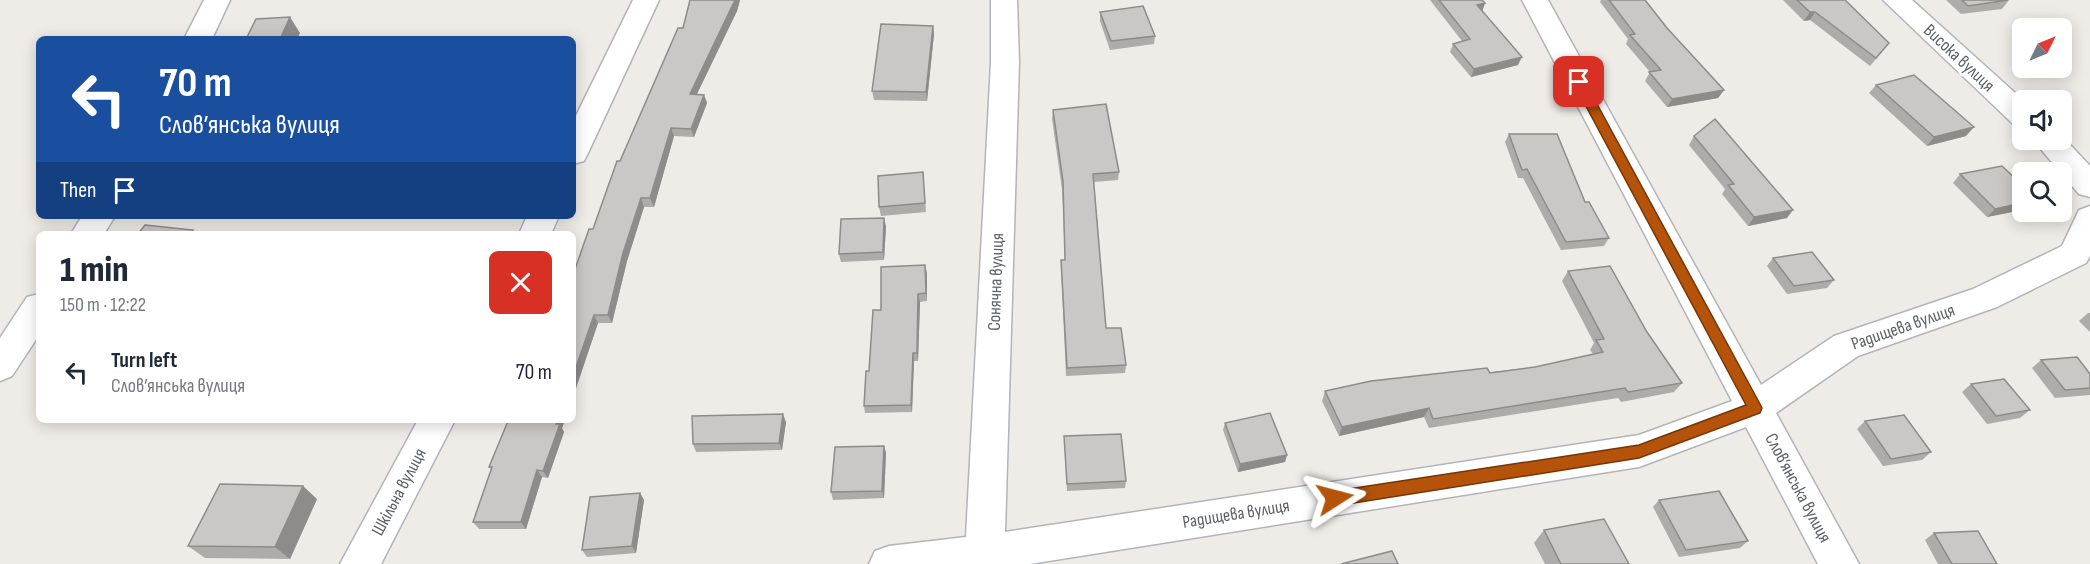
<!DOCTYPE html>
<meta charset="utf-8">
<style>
body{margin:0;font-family:"Sofia Sans Condensed",sans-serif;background:#f2f2f3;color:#1f2937;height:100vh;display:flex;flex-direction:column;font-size:22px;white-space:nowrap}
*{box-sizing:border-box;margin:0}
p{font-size:20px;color:#747a83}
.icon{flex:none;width:33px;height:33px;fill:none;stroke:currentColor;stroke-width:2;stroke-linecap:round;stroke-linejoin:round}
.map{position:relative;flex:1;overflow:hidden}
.panel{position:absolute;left:36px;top:231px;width:540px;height:192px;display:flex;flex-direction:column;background:#fff;border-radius:9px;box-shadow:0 3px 15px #0003}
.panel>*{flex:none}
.hud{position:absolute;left:36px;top:36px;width:540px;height:183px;border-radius:9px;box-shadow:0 3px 15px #0003;background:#1a4fa0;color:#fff;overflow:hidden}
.needle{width:39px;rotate:47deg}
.fabs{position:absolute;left:2012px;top:18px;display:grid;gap:12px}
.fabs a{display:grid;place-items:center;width:60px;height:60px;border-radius:9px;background:#fff;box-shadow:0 3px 15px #0003;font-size:30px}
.pin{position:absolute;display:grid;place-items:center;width:51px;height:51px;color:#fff;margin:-26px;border-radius:12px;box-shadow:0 3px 9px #0006}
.me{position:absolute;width:66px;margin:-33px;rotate:81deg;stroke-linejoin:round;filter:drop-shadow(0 0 4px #0008)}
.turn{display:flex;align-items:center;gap:21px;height:126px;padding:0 24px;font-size:27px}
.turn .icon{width:78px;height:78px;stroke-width:2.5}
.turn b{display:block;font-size:42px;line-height:51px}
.then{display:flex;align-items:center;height:57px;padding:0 24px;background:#0003;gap:12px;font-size:22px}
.round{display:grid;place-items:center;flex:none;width:63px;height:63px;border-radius:9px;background:#f2f2f3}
.head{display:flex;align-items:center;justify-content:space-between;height:102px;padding:0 24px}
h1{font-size:36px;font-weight:800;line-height:45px}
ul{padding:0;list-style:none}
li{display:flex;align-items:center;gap:18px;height:78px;padding:0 24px}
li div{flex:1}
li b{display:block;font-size:22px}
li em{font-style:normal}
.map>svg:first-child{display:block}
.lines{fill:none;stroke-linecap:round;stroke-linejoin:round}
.minor-casing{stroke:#b2b4b8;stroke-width:3}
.minor{fill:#fff;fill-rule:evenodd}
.wall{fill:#afaba9}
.shaded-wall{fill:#8e8b89}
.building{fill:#cbc7c4;stroke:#8e8b89;stroke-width:1.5}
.route{fill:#b45309;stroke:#753606;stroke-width:1.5}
.labels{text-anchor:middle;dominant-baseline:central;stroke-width:6;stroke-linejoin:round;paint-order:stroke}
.street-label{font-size:18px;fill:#5e6266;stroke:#fff}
</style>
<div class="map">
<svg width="2090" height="564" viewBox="0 0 2090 564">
<rect width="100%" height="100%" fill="#efece7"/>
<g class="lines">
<defs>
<path id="minor" d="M204 0H230L212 39H184Z
M633 0H659L588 153 584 161 573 164V122Z
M991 0H1017L1019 62 1005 532 1639 435 1732 401 1522 0H1548L1761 385 1834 336 1973 289 2062 246 2079 210 2090 206V256L2086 263 1997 307 1858 356 1776 413 1859 564H1818L1746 427 1639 467 1030 564H869L875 551 889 546 966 537 991 62Z
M1883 0H1912L2023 100 2022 126 2012 123Z
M2061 135 2090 166V197L2079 194 2033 140H2061Z
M82 216H115L104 234H71Z
M527 216H559L551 234H519Z
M39 294V335L12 376 0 381V338L27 297Z
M418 420H455L381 564H340Z"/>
</defs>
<use href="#minor" class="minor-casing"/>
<use href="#minor" class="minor"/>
</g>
<path class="wall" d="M690 0H740L737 11 697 94 704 95 707 103 694 137 674 136 654 207H644L627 261 612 323H598L573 397V275L593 229 620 161 683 28Z
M1430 0H1482L1485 3 1482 11 1518 65 1471 77 1450 52 1453 44 1462 41Z
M1601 0H1645L1667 28 1724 90 1718 98 1667 107 1645 81 1650 72 1626 44 1628 39 1600 2Z
M1783 0H1845L1882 52 1870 66 1810 20 1804 21Z
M1946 0H2009L2002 9 1961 14Z
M1100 12 1155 36 1154 44 1110 50 1100 21Z
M933 26 934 34 927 101 874 100 872 91Z
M1876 85 1966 136 1927 146 1869 93Z
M1053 110 1119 172 1118 180 1094 182 1106 328 1126 365 1125 373 1066 376 1061 268V260H1065L1062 189 1052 119Z
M1509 134 1585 202 1609 238 1604 246 1561 250 1523 178H1518L1505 142Z
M1694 136 1787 218 1748 226 1722 194 1725 189 1689 145Z
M923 172 926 212 881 216 879 207Z
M1960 174 2022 185V210L1987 217 1953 183Z
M886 226 884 260 841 262 839 254Z
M1773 258 1834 280 1827 288 1787 294 1767 266Z
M925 265 927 301 920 302 918 361H914L912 412 865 413 864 406 881 310Z
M1568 271 1647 332 1682 383 1674 392 1621 402 1618 398 1429 428 1424 417 1339 436 1322 401 1325 391 1535 367 1593 354 1590 350 1594 343 1562 281Z
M2088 313H2090V332L2079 321Z
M2041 360 2090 374V395L2055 398 2032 368Z
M1971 384 2030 410 2020 418 1987 424 1962 392Z
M514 420H565L562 428 564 432 548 478 542 477 526 529H479L473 522 491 469 489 467Z
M1865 421 1931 452 1922 460 1883 466 1857 429Z
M786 422 782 450 696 452 693 444Z
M1225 423 1287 455 1285 462 1238 472 1223 430Z
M1064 436 1126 481 1125 488 1067 491Z
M884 446 886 453 884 498 833 500 831 492Z
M640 493 644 500 636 553 587 557 582 550Z
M317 499 290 559 205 558 188 546Z
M1659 500 1748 541 1740 548 1679 557 1653 507Z
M1544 530 1629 564H1545L1534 543Z
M1934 533 1997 564H1938L1925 540Z"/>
<path class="shaded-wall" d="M735 0H740L737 11 693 102 690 94Z
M1485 3 1482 12 1477 5Z
M1810 12H1815L1810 20 1804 21Z
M290 17 300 33 297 39H280Z
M933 26 934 34 927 101 926 92Z
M1522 57 1518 65 1471 77 1474 69Z
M1724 90 1718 98 1667 107 1672 99Z
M704 95 707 103 694 137 691 129Z
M1974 127 1966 136 1927 146 1934 137Z
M671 128 674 136 654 207 650 198Z
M641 198 644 207 627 261 612 323 608 315 623 253Z
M2022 203V210L1987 217 1995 209Z
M1793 210 1787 218 1748 226 1754 217Z
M884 218 886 226 884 260 883 252Z
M925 265 927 273V301L926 293Z
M918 294 920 302 918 361 917 353Z
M594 315 598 323 573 397V376Z
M913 353 914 361 912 412 911 405Z
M1429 408 1424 417 1339 436 1342 427Z
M783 414 786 422 782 450 779 443Z
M558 420H565L562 428 564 432 548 478 543 471Z
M884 446 886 453 884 498 882 491Z
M1287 455 1285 462 1238 472 1240 464Z
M537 470 542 477 526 529 521 522Z
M303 486 317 499 290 559 275 547Z
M640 493 644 500 636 553 632 546Z"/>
<path class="building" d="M690 0H735L690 94 704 95 691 129 671 128 650 198H641L623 253 608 315H594L573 376V275L589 229H593L617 161H620L678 28H683Z
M1439 0H1482L1485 3 1477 5 1522 57 1474 69 1453 44 1470 39Z
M1609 0H1645L1667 28 1724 90 1672 99 1649 72 1661 70 1630 35 1635 34Z
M1797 0H1845L1889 43 1876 58 1815 12H1810Z
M1962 0H2008L1968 6Z
M1143 6 1155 36 1111 41 1100 12Z
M290 17 280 39H246L256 19Z
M881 24 933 26 926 92 872 91Z
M1914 75 1974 127 1934 137 1876 85Z
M1106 104 1119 172 1093 174 1106 328H1121L1126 365 1067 368 1061 260H1065L1063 181 1053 110Z
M1715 119 1793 210 1754 217 1728 185 1734 184 1694 136Z
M1509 134H1557L1585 202H1589L1609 238 1566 242 1527 169 1522 170Z
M2002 166 2022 185V203L1995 209 1960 174Z
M923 172 925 203 879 207 878 176Z
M884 218 883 252 839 254 841 219Z
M145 225 193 230 190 234H138Z
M1812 252 1834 280 1794 286 1773 258Z
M925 265 926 293 918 294 917 353H913L911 405 864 406 866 371H869L873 310H881V267Z
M1610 266 1647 332 1682 383 1628 392 1625 388 1433 419 1429 408 1342 427 1325 391 1371 381 1487 368 1490 373 1535 367 1603 352 1596 340 1604 339 1568 271Z
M2077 357 2090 374V388L2065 390 2041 360Z
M2004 379 2030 410 1996 416 1971 384Z
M1270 413 1287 455 1240 464 1225 423Z
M783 414 779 443 693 444 692 416Z
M1904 415 1931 452 1891 459 1865 421Z
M514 420H558L556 424H560L543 471 537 470 521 522H473L492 467H489L508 421 514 422Z
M1121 434 1126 481 1067 484 1064 436Z
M884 446 882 491 831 492 835 447Z
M220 484 303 486 275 547 188 546Z
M1719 491 1748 541 1686 550 1659 500Z
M640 493 632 546 582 550 590 497Z
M1604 519 1629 564H1561L1544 530Z
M1978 531 1997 564H1952L1934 533Z
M1392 551 1398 564H1341Z"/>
<path class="route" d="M1579 78 1585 82 1760 404 1762 408 1760 413 1639 458 1335 506 1330 503 1327 498 1330 493 1335 491 1639 445 1746 405 1573 82Z"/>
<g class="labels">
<g class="street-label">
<text transform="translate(1959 58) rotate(43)">Висока вулиця</text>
<text transform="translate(996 282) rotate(-88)">Сонячна вулиця</text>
<text transform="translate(1903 327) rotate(-19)">Радищева вулиця</text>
<text transform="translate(1798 488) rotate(62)">Слов’янська вулиця</text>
<text transform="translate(399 492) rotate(-62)">Шкільна вулиця</text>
<text transform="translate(1236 514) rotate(-9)">Радищева вулиця</text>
</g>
</g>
</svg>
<div class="fabs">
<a><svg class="needle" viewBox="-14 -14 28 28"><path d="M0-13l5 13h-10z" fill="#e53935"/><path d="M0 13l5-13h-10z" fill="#747a83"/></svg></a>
<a><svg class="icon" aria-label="sound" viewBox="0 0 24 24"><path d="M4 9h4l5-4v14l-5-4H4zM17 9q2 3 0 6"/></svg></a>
<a><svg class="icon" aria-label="search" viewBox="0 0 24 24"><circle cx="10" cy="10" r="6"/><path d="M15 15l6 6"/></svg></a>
</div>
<div class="pin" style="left:1579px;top:82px;background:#d93025"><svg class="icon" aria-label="arrive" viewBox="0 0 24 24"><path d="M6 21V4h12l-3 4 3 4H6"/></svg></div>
<svg class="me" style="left:1335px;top:498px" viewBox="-20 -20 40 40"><path d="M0-17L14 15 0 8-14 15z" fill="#b45309" stroke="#fff" stroke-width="4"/></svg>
<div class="hud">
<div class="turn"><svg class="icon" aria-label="left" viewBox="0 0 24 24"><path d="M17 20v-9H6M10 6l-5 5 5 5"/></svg><div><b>70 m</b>Слов’янська вулиця</div></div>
<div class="then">Then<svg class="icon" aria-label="arrive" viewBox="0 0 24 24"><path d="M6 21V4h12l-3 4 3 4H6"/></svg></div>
</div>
<section class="panel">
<div class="head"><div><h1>1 min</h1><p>150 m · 12:22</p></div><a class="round" style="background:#d93025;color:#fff"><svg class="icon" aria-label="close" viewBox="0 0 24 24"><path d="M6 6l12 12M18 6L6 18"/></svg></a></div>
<ul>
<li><svg class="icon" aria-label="left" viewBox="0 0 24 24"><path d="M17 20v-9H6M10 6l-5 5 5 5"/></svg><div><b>Turn left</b><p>Слов’янська вулиця</p></div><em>70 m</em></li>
</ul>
</section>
</div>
